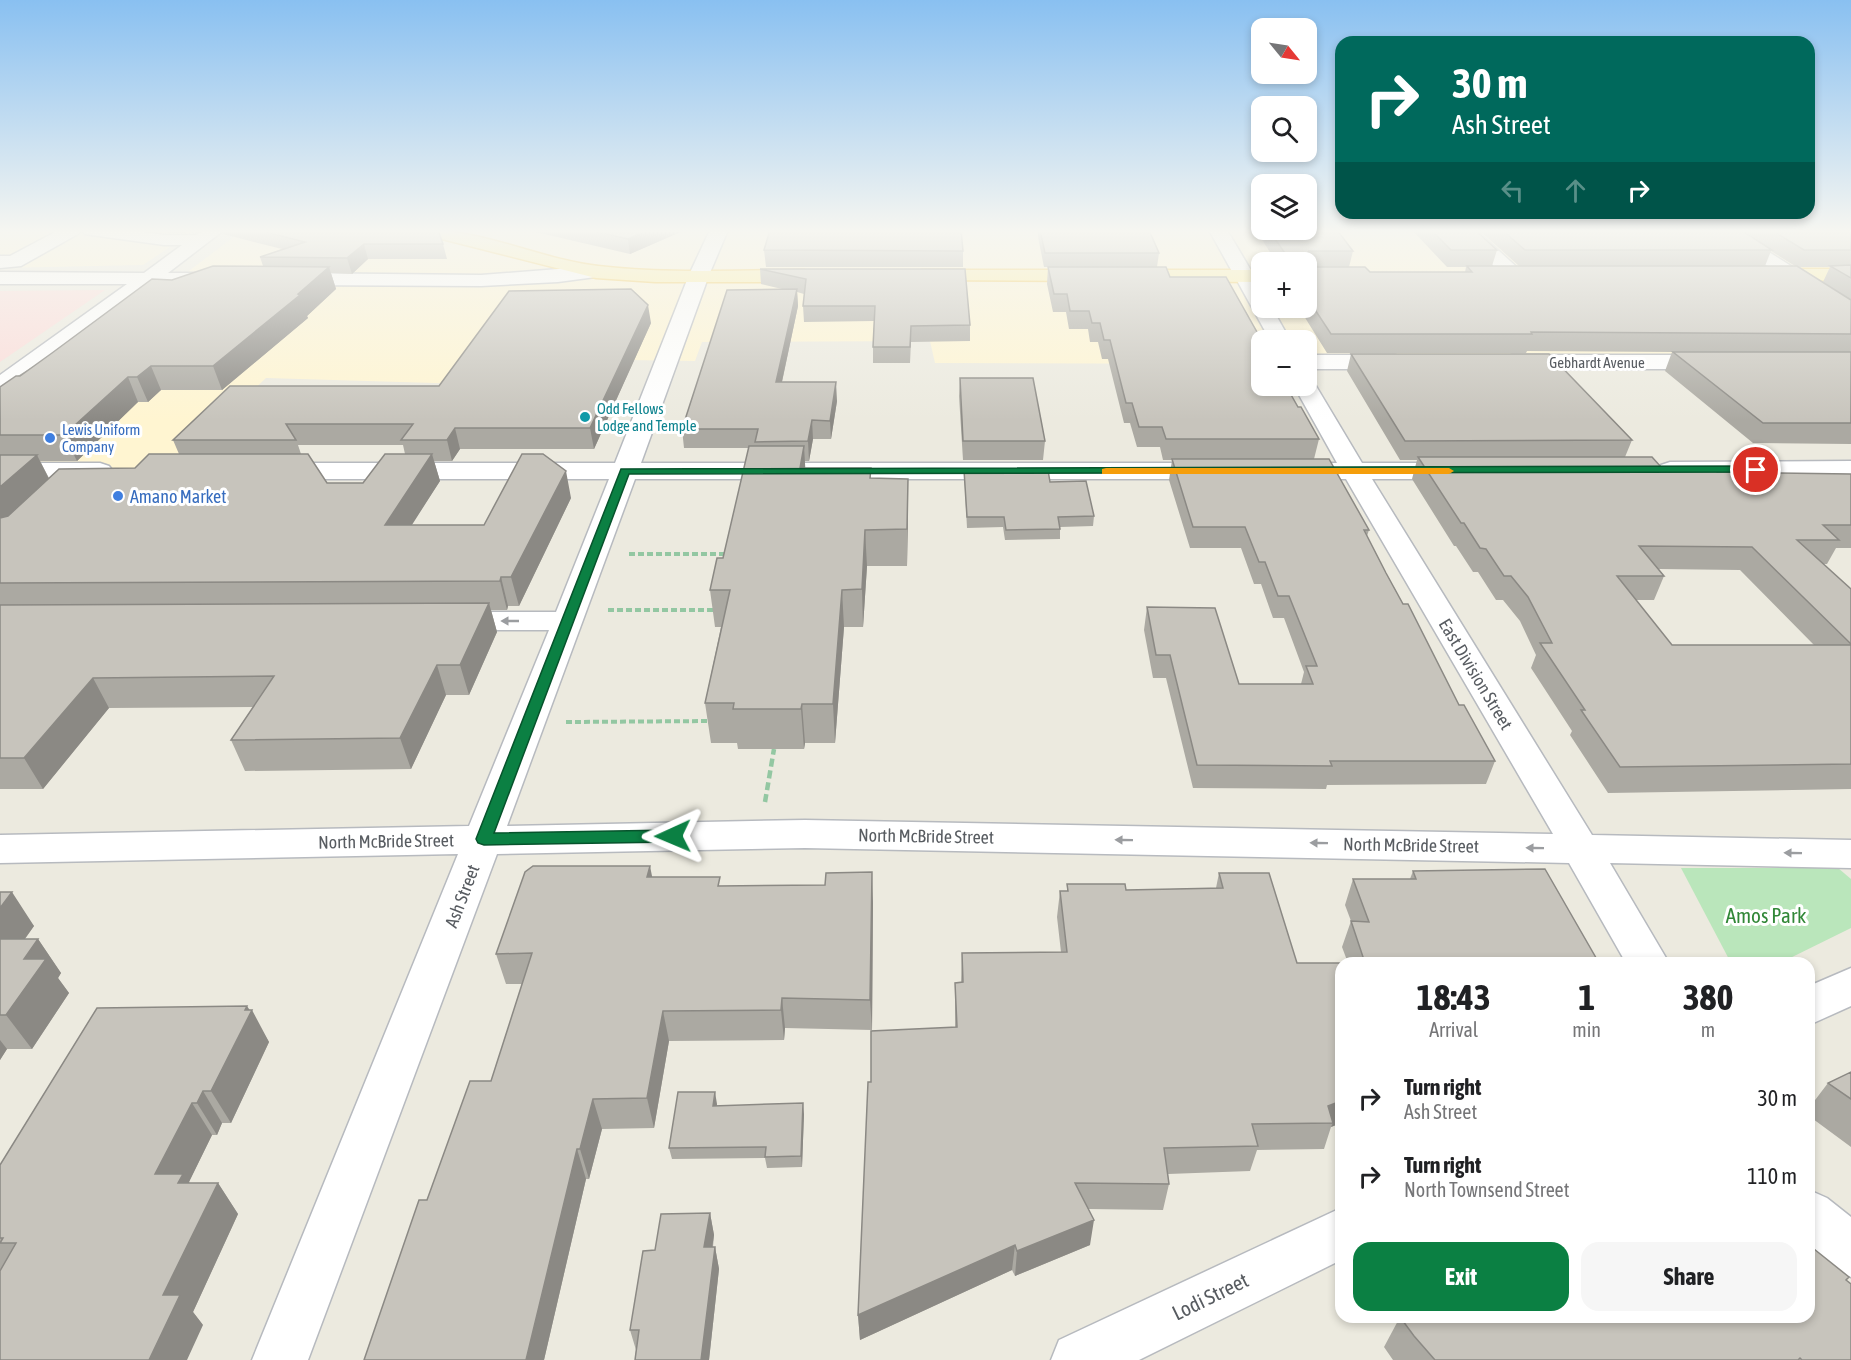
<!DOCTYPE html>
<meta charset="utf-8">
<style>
body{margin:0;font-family:"Asap Condensed",sans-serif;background:#f6f6f6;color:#202124;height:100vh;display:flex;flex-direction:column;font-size:22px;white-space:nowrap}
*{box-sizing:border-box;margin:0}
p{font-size:20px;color:#757577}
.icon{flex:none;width:33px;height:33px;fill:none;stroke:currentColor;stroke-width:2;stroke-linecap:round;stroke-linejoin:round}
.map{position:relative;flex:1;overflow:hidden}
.details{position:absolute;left:1335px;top:957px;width:480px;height:366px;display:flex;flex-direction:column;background:#fff;border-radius:18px;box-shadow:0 3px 9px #0003}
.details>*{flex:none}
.guide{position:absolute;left:1335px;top:36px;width:480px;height:183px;border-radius:18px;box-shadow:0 3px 9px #0003;background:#00695c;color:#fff;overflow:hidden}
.needle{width:39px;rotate:120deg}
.fabs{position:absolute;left:1251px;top:18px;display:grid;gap:12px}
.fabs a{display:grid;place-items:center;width:66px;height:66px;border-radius:12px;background:#fff;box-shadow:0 3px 9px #0003;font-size:30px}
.pin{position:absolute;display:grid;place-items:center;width:51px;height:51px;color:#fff;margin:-26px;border:3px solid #fff;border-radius:50%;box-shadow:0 2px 6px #0007}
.me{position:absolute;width:66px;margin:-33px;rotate:269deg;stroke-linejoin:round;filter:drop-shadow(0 0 4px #0008)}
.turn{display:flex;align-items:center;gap:21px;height:126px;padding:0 18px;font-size:27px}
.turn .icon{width:78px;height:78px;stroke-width:2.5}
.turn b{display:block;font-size:42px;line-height:51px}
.lanes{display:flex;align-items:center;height:57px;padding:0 18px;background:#0003;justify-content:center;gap:30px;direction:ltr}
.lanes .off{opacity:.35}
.eta{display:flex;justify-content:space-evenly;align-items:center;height:102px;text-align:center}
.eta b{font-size:36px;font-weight:700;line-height:42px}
.action{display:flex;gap:12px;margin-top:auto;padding:12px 18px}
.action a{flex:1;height:69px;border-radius:18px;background:#0b8043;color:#fff;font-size:24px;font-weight:700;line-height:69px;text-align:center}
.action a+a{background:#f6f6f6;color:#202124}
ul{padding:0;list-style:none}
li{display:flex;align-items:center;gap:18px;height:78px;padding:0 18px}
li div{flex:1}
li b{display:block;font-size:22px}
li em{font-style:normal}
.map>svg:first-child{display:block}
.commercial{fill:#fff5d1;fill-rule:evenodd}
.medical{fill:#fcdcd9}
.green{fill:#bae6bb}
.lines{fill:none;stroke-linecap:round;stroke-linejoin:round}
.minor-casing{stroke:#b7babf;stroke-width:3}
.major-casing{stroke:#f6ca4e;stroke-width:3}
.path-far1{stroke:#93c7a2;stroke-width:4;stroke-dasharray:6 3;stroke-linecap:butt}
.path{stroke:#93c7a2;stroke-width:4.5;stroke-dasharray:8 4;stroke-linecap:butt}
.minor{fill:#fff;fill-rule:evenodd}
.major{fill:#fff1a1;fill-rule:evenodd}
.wall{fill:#aba9a2;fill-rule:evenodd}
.shaded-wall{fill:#8b8984}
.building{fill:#c7c4bc;stroke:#8b8984;stroke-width:1.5}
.oneway{fill:#9b9da0}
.route{fill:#0b8043;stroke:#07532c;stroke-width:1.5}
.slow{fill:#f59e0b}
.culture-dot{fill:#0f9aa8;stroke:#fff;stroke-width:2}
.shop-dot{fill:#3f7fe0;stroke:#fff;stroke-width:2}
.labels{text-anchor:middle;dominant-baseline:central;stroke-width:6;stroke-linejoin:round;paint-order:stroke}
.far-street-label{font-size:15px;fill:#585c61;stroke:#fff}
.far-culture-label{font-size:15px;fill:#0d838f;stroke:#fff;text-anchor:start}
.far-shop-label{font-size:15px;fill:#366cbe;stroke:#fff;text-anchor:start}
.shop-label{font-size:18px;fill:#366cbe;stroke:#fff;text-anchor:start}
.street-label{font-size:18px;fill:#585c61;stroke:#fff}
.near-park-label{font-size:21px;fill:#318737;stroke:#fff}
.near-street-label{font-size:21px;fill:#585c61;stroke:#fff}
</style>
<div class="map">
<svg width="1851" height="1360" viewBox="0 0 1851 1360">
<rect width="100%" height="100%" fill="#eceadf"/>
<path class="commercial" d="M0 230H195L143 265 0 268Z
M243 230H1851V366H1307L1306 340H1262L1261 364 935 363 930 341 702 342 695 361 558 359 535 386 266 378 18 612 0 414ZM1262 262H1306V308H1262Z"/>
<path class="medical" d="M105 290 0 362V291Z"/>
<path class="green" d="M1681 868H1838L1851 879V928L1780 963H1731Z"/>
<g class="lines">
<defs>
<path id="minor" d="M59 230H81L78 234 21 266 0 268V256H10Z
M82 230H129L164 235H197L204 230H224L168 273H223L230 275 233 279 230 283 223 285 152 284 8 391 0 393V375L127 284H0V272L144 273 182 245H164L91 235 85 234Z
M710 230H728L709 275 641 463H1216L1225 466 1229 471 1225 476 1216 479H635L507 826 805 820 1553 834 1346 479H1292L1283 476 1279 471 1283 466 1292 463H1337L1294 386H1306V379L1313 381 1316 386 1362 463H1459L1468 466 1472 471 1468 476 1459 479H1372L1592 835 1851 840V868L1610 863 1669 963H1626L1569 863 805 848 497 854 308 1360H252L458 854 0 863V835L469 826 549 630H450L439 628 435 621 439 614 450 612H556L609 479H275L266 476 262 471 266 466 275 463H615L689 275Z
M1209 230H1227L1262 289V308H1272L1290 340H1270Z
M1457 230H1476L1521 271 1524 275 1521 279H1507Z
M1713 230H1734L1851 304V319L1844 317Z
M596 266 603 268 605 272 603 276 558 282 481 286 290 285 283 283 280 279 283 275 290 273 481 275Z
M1306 355H1395L1403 357 1406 362 1403 367 1395 369H1306Z
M1512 355H1713L1721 357 1724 362 1721 367 1713 369H1512L1504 367 1501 362 1504 357Z
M1851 461V477L1670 478 1661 475 1657 470 1661 465 1670 462Z
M0 463H100L109 466 113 471 109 476 100 479H0Z
M1851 968V1006L1809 1025V986Z
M1809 1190 1827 1198 1851 1217V1277L1832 1269 1809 1248Z
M1341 1208V1260L1139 1360H1051L1059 1340Z"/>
<path id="major" d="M419 230C481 228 538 259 598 266 666 274 736 270 804 270L811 272 814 276 811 280 804 282H655L596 278 422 234Z
M1767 269H1851V281L1760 279 1757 275 1760 271Z
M922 270H1262V282L915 280 912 276 915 272Z"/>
</defs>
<use href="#minor" class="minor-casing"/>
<use href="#major" class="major-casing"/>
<path class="path-far1" d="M629 554H727
M608 610H718
M566 722 711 721"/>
<path class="path" d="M765 802 774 749"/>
<use href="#minor" class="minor"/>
<use href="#major" class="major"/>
</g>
<path class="wall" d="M153 230H189L185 233H172Z
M221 230H438L443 244 447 259H368L352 274 331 273 336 289 307 316 308 318 222 390H161L148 402H138L77 461H40L49 478 135 468 179 454 173 440 439 386 651 323 594 449H460L452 461H434L440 481 411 525H484L571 498 519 606H508L507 610H491L497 632 469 695H446L411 769 245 771 231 740 253 707 109 708 43 789H0V387L172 280 263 266 260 257 282 249 223 234ZM298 445H403L405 454 363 483H327L301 454Z
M527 230H685L630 254Z
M1038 230H1077L1159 253 1157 267 1170 277 1298 407 1319 439 1314 459 1369 530 1367 536 1386 573 1459 705 1495 761 1486 784 1327 785 1326 789 1193 788 1166 678H1153L1144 630 1147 607 1239 684H1301L1304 672 1284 618H1273L1261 584H1254L1241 548H1190L1169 480 1172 460H1163L1160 447H1137L1130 423H1124L1108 359H1102L1098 342H1090L1088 329H1069L1066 312H1053L1047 284 1048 267H1044L1038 237Z
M1256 230H1337L1353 251 1349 267 1370 272H1465L1466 267H1447L1412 230H1475L1497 250 1492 266H1519L1479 230H1851V444L1753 443 1665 371 1672 352 1527 351 1526 353H1327L1299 308H1306V262H1276ZM1771 251 1795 266H1765ZM1799 267H1830L1823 282Z
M764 250 963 251V267H766Z
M760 269H965L970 325V341L911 342 910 363H873V347L874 321 804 322 803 306 804 294 797 292 798 306 782 382 837 401 831 439H813L809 461H805V468H871V478L908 479 907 566H867L863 627H844L835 743H805L804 749H738L737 743H711L705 703 721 627H715L710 590 723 558 749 448H684L682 429 786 290 761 284Z
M1351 354 1632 440 1625 457 1661 467 1717 472 1851 474V548H1836L1827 564H1823L1851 589V789L1608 793 1570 735 1572 731 1531 668 1536 655 1520 621 1503 600H1496L1478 572H1473L1456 546H1454L1412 479 1417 460H1400L1347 371ZM1659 569 1740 570 1814 645H1672L1636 600H1654L1664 576Z
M960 378 1045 441 1043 460H963L959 396Z
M964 470 1094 516 1093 526 1060 527V539L1005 540 1003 527 967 528Z
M1413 871 1599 963H1341V1123L1331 1127 1324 1149 1257 1150 1250 1171 1168 1174 1169 1184 1163 1210 1089 1209 1090 1245 1015 1276 1012 1270 860 1340 858 1315 871 1082 955 1027V983L961 982 962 953 1061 952 1057 917 1060 891H1067V884L1126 890 1216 888 1219 873 1297 963H1348L1342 947 1351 921 1345 905 1353 879H1410Z
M652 877 721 886 873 902 872 1030 785 1028 784 1040 669 1041 654 1128 602 1129 589 1179H586L544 1360H364L427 1200 491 1081 522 984H506L496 954Z
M0 892 34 926 25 939H38L61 973 58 978 69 993 32 1049H7L0 1060Z
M250 1010 269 1042 231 1123H222L217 1135H212L189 1182V1183H218L238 1214 193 1312 203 1325 0 1269V1165Z
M1851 1072V1147L1809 1116V1108L1828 1083Z
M717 1104V1106L804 1114 802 1167 767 1168 765 1158 672 1159 669 1148Z
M710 1213 714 1235 713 1247H715L719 1269 709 1360H635L636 1350 630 1330 655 1250Z
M1846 1280 1851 1360H1393L1384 1347 1400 1317H1809Z"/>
<path class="shaded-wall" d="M649 230H685L630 254 628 239Z
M364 244 368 259 352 274 347 258Z
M329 267 336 289 307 316 308 318 222 390 213 366 298 294Z
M797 289 798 306 778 400 776 382Z
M648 305 651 323 594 449 590 428Z
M151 366 161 390 148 402 137 377Z
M128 377 138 402 77 461 64 435Z
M836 382 837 401 831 439 830 421Z
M812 420 813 439 809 461 808 441Z
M455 428 460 449 452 461 447 440Z
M804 446 806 480 800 468Z
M432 454 440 481 394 553 385 525Z
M37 455 50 481 0 528V487Z
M566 471 571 498 519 606 511 577Z
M908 479V514L907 566V529Z
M865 530 867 566 863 627 862 589Z
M501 577 508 606 507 610 500 581Z
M842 590 844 627 835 743 833 704Z
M489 603 497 632 469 695 460 665Z
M437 665 446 695 411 769 400 738Z
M93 678 109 708 43 789 24 758Z
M802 704 805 743 804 749 801 709Z
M650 866 656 896 647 877Z
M872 872 873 902 872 1030 870 1000Z
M12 892 34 926 0 973V908Z
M38 939 61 973 58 978 69 993 32 1049 6 1015 24 959Z
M782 998 785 1028 784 1040 781 1010Z
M247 1006 251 1012 252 1010 269 1042 231 1123 211 1091Z
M663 1011 669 1041 654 1128 647 1098Z
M0 1040 7 1049 0 1060Z
M203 1091 222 1123 217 1135 197 1103Z
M715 1092 717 1104 715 1117 713 1106Z
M593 1099 602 1129 589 1179 580 1149Z
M1341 1101V1123L1331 1127 1333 1123 1328 1106Z
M192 1103 212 1135 189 1182 204 1205 155 1174Z
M803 1103 804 1114 802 1167 801 1156Z
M577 1149 586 1179 544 1360H526Z
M218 1183 238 1214 193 1312 203 1325 187 1360H149L163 1295Z
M710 1213 714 1235 709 1269 704 1247Z
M1094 1220 1090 1245 1015 1276 1017 1251Z
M1015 1245 1012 1270 860 1340 858 1315Z
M715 1247 719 1269 709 1360H701Z"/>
<path class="building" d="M258 230H438L443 244H364L347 258 260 257 305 242Z
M588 230H649L628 239Z
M770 230H961L963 251 764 250Z
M1040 230H1149L1159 253H1045Z
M1269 230H1337L1353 251H1309L1307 253V265L1309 267H1365L1370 272H1472L1467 266H1797L1851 300V334L1531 332 1532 334H1331L1306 296V262H1291Z
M1431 230H1475L1497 250H1451Z
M1502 230H1741L1772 250H1525Z
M1771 230H1851V250H1804Z
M1851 265V278L1830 266Z
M213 266 329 267 298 294 300 295 213 366H151L137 377H128L64 435H0V387L16 376H20L52 353 152 279 172 280Z
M1048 267H1166L1170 277H1226L1262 341V386H1286L1298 407H1301L1319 439H1166L1162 427H1139L1132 403H1126L1110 340H1104L1100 323H1092L1089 311H1070L1067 294H1054Z
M760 269H965L970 325 911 326 910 347H873L875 306H803L806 279Z
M631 289 648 305 590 428H455L447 440H401L413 424H286L296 440H173L230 386H439L509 291Z
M797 289 776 382H836L830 421 812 420 808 441 755 442 758 429H682L727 290Z
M1673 352H1851V423H1763Z
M1351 354H1549L1632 440 1405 441Z
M960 378H1033L1045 441H963Z
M749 446H804L800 468H871L870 478 908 479 907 529 865 530 862 589 842 590 833 704H802L801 709H733L734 703H705L730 590H710L717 558H723Z
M149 454H308L327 483H363L385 454H432L385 525H484L522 454H543L566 471 511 577H501L500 581 0 583V518L8 516 59 469 135 468Z
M0 455H37L0 487Z
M1418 457H1652L1661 467H1711L1717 472 1851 474V525H1823L1839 540H1797L1851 589V644L1752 547 1639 546 1664 576H1617L1672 645H1851V764L1620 767 1581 710H1585L1540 643H1552L1528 597 1511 576H1504L1486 549 1480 548 1464 523H1461Z
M1172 459H1329L1369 530H1364L1386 573 1403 604H1408L1459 705H1464L1495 761H1330L1332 766 1197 765 1170 655H1156L1147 607 1215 608 1239 684H1313L1306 666H1317L1289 596H1278L1265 562H1259L1245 527H1193Z
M964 470H1048L1050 482 1086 481 1094 516 1058 517 1060 529 1006 530 1004 517H967Z
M489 603 460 665H437L400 738 231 740 274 676 93 678 24 758H0V605Z
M533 866H650L647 877H720L718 886 825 885 826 873 872 872 870 1000 782 998 781 1010 663 1011 647 1098 593 1099 580 1149H577L526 1360H364L419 1200H427L470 1081H491L532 953 496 954 525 872Z
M1545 869 1599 963H1341V1101L1328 1106 1333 1123 1252 1124 1258 1146 1164 1148 1169 1184 1075 1183 1094 1220 1017 1251 1015 1245 858 1315 868 1082H871V1031L957 1027 955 983 963 982 962 953 1067 952 1060 891H1068L1067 884H1125L1126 890 1223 888 1219 873H1269L1297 963H1365L1351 921 1369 922 1353 879H1416L1413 871Z
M0 892H12L0 908Z
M0 939H38L24 959H46L6 1015H0Z
M247 1006 245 1010H252L211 1091H203L197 1103H192L155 1174H183L178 1183H218L163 1295H180L149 1360H0V1271L16 1243H0L3 1238H0V1165L97 1008Z
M1851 1072V1099L1828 1083Z
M678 1092H715L713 1106 803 1103 801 1156 765 1157 766 1147 669 1148Z
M710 1213 704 1247H715L701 1360H635L639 1330H630L643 1251 655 1250 661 1214Z
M1809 1245 1849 1277 1846 1280 1851 1284V1360H1802L1800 1358 1798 1360H1435L1414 1336 1400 1317H1809Z"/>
<defs><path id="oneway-solid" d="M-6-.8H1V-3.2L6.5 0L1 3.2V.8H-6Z" transform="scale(1.5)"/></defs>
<g class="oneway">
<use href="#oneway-solid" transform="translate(510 621) rotate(180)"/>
<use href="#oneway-solid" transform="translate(1124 840) rotate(-179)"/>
<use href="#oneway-solid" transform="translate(1319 843) rotate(-179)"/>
<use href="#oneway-solid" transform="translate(1535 848) rotate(-179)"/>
<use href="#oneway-solid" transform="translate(1793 853) rotate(-179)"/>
</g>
<linearGradient id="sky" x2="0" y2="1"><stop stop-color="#89c0f1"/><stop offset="0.55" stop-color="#f6f6f1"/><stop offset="1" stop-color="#f6f6f1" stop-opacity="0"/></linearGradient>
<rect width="1851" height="420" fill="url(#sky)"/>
<path class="route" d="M1756 466 1762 470 1760 472 629 474 494 833 673 830 679 832 681 836 679 840 673 842 484 845 478 843 476 839 621 469Z"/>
<path class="slow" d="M1106 468H1449L1454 471 1449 474H1102V469Z"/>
<circle class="culture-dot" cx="585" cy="417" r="6"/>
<g class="shop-dot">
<circle cx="50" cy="438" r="6"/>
<circle cx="118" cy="496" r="6"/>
</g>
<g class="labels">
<g class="far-street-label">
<text x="1597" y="362">Gebhardt Avenue</text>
</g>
<g class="far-culture-label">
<text x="597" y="408">Odd Fellows<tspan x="597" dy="17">Lodge and Temple</tspan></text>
</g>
<g class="far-shop-label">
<text x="62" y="429">Lewis Uniform<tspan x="62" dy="17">Company</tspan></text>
</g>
<g class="shop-label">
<text x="130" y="496">Amano Market</text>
</g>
<g class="street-label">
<text transform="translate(1476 674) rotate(59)">East Division Street</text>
<text transform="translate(926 836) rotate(1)">North McBride Street</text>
<text transform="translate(386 841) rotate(-1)">North McBride Street</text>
<text transform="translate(1411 845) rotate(1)">North McBride Street</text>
<text transform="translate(462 896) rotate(-69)">Ash Street</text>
</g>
<g class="near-park-label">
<text x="1766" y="915">Amos Park</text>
</g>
<g class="near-street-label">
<text transform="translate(1210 1296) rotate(-26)">Lodi Street</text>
</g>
</g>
</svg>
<div class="fabs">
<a><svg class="needle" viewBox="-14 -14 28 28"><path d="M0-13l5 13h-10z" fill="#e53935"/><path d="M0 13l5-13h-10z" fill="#757577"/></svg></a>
<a><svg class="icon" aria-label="search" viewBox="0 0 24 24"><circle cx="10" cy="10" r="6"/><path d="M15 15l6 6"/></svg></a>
<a><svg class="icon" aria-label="layers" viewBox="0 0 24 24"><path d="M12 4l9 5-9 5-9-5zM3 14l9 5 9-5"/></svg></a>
<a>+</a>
<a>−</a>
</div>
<div class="pin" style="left:1756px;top:470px;background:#d93025"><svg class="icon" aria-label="arrive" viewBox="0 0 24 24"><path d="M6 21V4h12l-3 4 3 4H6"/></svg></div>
<svg class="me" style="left:673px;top:836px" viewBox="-20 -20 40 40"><path d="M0-17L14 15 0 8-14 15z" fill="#0b8043" stroke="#fff" stroke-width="4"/></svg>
<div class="guide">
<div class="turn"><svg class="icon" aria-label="right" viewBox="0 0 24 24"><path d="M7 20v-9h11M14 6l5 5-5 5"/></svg><div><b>30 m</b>Ash Street</div></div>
<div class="lanes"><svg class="icon off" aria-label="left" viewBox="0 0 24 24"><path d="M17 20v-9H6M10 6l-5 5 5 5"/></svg><svg class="icon off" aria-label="ahead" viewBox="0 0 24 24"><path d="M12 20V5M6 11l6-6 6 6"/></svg><svg class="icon" aria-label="right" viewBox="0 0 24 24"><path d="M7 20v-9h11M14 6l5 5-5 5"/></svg></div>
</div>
<section class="details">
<div class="eta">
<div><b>18:43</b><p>Arrival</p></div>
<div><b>1</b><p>min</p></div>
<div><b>380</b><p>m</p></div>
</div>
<ul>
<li><svg class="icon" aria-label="right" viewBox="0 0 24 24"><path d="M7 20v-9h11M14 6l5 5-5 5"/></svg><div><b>Turn right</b><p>Ash Street</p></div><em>30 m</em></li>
<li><svg class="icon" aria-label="right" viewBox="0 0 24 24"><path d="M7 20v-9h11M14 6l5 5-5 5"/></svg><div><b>Turn right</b><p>North Townsend Street</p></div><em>110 m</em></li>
</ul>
<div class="action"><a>Exit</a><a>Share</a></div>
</section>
</div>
